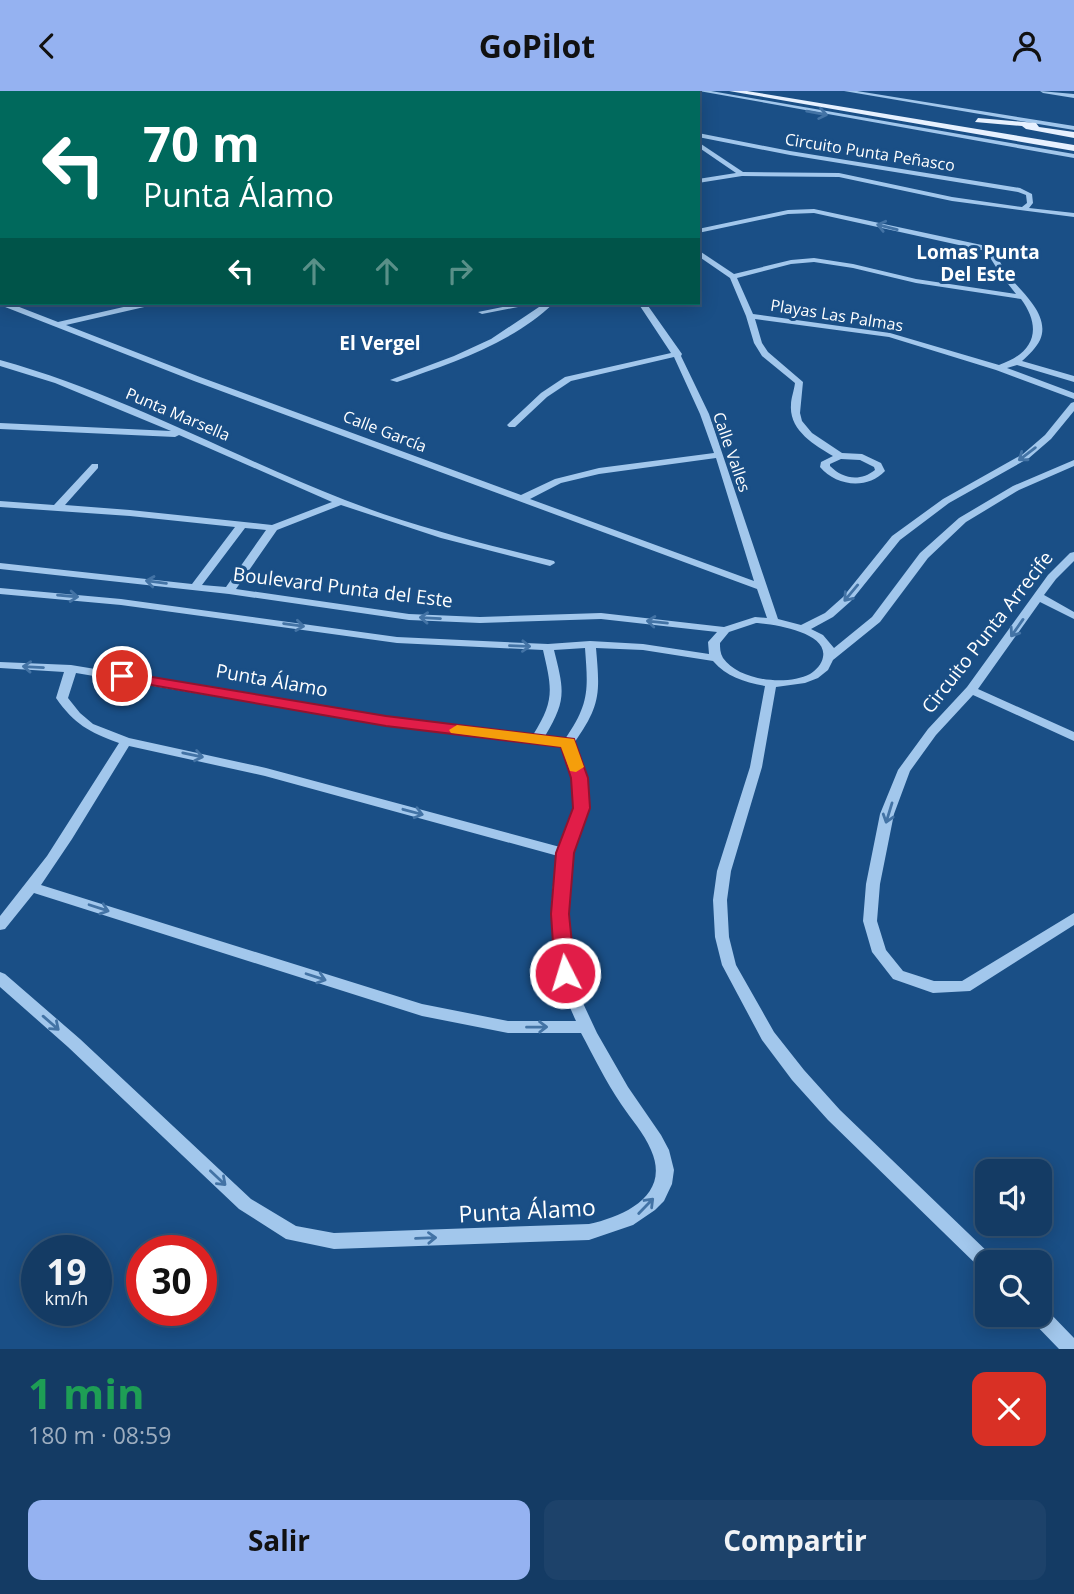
<!DOCTYPE html>
<html lang="es">
<meta charset="utf-8">
<style>
body{margin:0;font-family:"Open Sans",sans-serif;background:#1d426a;color:#f1f3f6;height:100vh;display:flex;flex-direction:column;font-size:26px;white-space:nowrap}
*{box-sizing:border-box;margin:0}
p{font-size:23px;color:#9dadbf}
.icon{flex:none;width:38px;height:38px;fill:none;stroke:currentColor;stroke-width:2;stroke-linecap:round;stroke-linejoin:round}
.map{position:relative;height:1258px;overflow:hidden}
.sheet{display:flex;flex-direction:column;background:#143b64;flex:1}
.sheet>*{flex:none}
.guide{position:absolute;left:0px;top:0px;width:700px;height:214px;box-shadow:0 4px 18px #0003,0 0 0 2px #335578;background:#00695c;color:#fff;overflow:hidden}
.fabs{position:absolute;left:975px;top:1068px;display:grid;gap:14px}
.fabs a{display:grid;place-items:center;width:77px;height:77px;border-radius:14px;background:#143b64;box-shadow:0 4px 18px #0003,0 0 0 2px #335578;font-size:35px}
.speed{position:absolute;left:21px;top:1144px;display:flex;gap:14px;font-size:35px;font-weight:700;text-align:center}
.speed>*{display:grid;place-content:center;width:91px;height:91px;border-radius:50%;background:#143b64;box-shadow:0 4px 18px #0003,0 0 0 2px #335578;line-height:1}
.speed small{font-size:18px;font-weight:400}
.speed .limit{border:10px solid #d22;background:#fff;color:#111}
.pin{position:absolute;display:grid;place-items:center;width:60px;height:60px;color:#fff;margin:-30px;border:4px solid #fff;border-radius:50%;box-shadow:0 2px 7px #0007}
.me{position:absolute;width:77px;margin:-38px;rotate:355deg;stroke-linejoin:round;filter:drop-shadow(0 0 5px #0008)}
.turn{display:flex;align-items:center;gap:24px;height:147px;padding:0 28px;font-size:32px}
.turn .icon{width:91px;height:91px;stroke-width:2.5}
.turn b{display:block;font-size:49px;line-height:60px}
.lanes{display:flex;align-items:center;height:66px;padding:0 28px;background:#0003;justify-content:center;gap:35px;direction:ltr}
.lanes .off{opacity:.35}
.round{display:grid;place-items:center;flex:none;width:74px;height:74px;border-radius:14px;background:#1d426a}
.headline{display:flex;align-items:center;justify-content:space-between;height:119px;padding:0 28px}
h1{font-size:42px;font-weight:700;line-height:52px;color:#1e9e55}
.button{display:flex;gap:14px;margin-top:auto;padding:14px 28px}
.button a{flex:1;height:80px;border-radius:14px;background:#95b2f1;color:#111;font-size:28px;font-weight:700;line-height:80px;text-align:center}
.button a+a{background:#1d426a;color:#f1f3f6}
header{display:flex;justify-content:space-between;align-items:center;height:91px;padding:0 28px;background:#95b2f1;color:#111;font-size:32px;font-weight:700}
.map>svg:first-child{display:block}
.lines{fill:none;stroke-linecap:round;stroke-linejoin:round}
.minor{fill:#a2c7ec;fill-rule:evenodd}
.major{fill:#e7f1ff;fill-rule:evenodd}
.oneway{stroke:#4373a5}
.route{fill:#e11d48;stroke:#92132f;stroke-width:2}
.slow{fill:#f59e0b}
.labels{text-anchor:middle;dominant-baseline:central;stroke-width:6;stroke-linejoin:round;paint-order:stroke}
.far-street-label{font-size:16px;fill:#fff;stroke:#1a4f86}
.far-quarter-label{font-size:19px;font-weight:bold;fill:#fff;stroke:#1a4f86}
.street-label{font-size:19px;fill:#fff;stroke:#1a4f86}
.near-street-label{font-size:23px;fill:#fff;stroke:#1a4f86}
</style>
<header><svg class="icon" aria-label="back" viewBox="0 0 24 24"><path d="M15 5l-7 7 7 7"/></svg>GoPilot<svg class="icon" aria-label="person" viewBox="0 0 24 24"><circle cx="12" cy="8" r="4"/><path d="M4 21q1-7 8-7t8 7"/></svg></header>
<div class="map">
<svg width="1074" height="1258" viewBox="0 0 1074 1258">
<rect width="100%" height="100%" fill="#1a4f86"/>
<g class="lines">
<path class="minor" d="M147 0H154L156 2H149Z
M344 0 354 2H346Z
M568 0H589L586 2Z
M699 0H711L1074 63V67Z
M844 0H857L1074 35V39Z
M1040 0 1074 3V7L1043 2Z
M0 28 2 29V33L0 32Z
M698 42 790 60 1020 97 1032 103 1033 112 1029 117 1074 122V126L952 110 839 86 742 85 698 92V88L736 82 698 56V51L743 81 839 82 952 106 1022 116 1027 112 1026 104 1018 101 790 64 698 46Z
M814 118 991 156C998 165 1001 175 1008 184 1021 201 1051 224 1040 249 1036 257 1029 264 1022 270L1074 285V291L1017 274 1007 277 1074 302V308L996 279 889 246 755 228 762 252 768 261 803 291 800 322 802 330 812 342 842 362 862 363 881 372 885 380C867 399 836 395 820 376L821 371 833 365C814 354 789 339 791 314 791 307 794 300 795 292L762 265 754 252 746 225 730 187 698 165V159L734 183 791 169 814 167 853 173 916 188 1016 203 1001 184 986 160 814 122 788 123 698 142V138L788 119ZM814 171 853 177 916 192 1021 208C1043 238 1034 262 999 274L890 242 753 223 737 187 791 173ZM841 368 860 369 874 376 875 379C860 391 843 388 830 375V373Z
M0 133H2V137H0Z
M0 158H2V163H0Z
M0 209 2 212H9L58 231 141 212H154L153 214 66 234 200 286 521 404 555 388 599 377 714 362 700 323 674 266 571 290 547 306 515 336H509L507 334 541 302 565 286 671 262 638 212H646L682 263 681 265 709 323 778 528 801 534 825 522 843 506 892 445 943 408 1023 363 1045 344 1071 312 1074 311V320L1051 348 1029 367 949 412 900 449 851 510 833 526 811 538 823 544 834 557 872 526 920 462 959 427 1013 395 1074 369V375L1019 399 966 431 928 467 880 531 833 569 828 579 818 587 805 592 776 596 762 676 731 780 727 809 729 846 736 874 774 941 804 979 840 1019 993 1166 995 1171H987V1180L981 1178 828 1029 792 989 762 949 722 874 715 846 713 809 717 780 750 676 765 595C744 591 727 586 713 570L643 559 596 557C600 602 601 614 574 652L585 690 588 714 584 731 573 759 568 786V837L572 881 582 910 597 942 628 996 661 1044 669 1059 674 1079 672 1093 664 1110 655 1119 633 1134 589 1149 334 1158 286 1148 239 1118 68 956 0 896V881L5 883 80 948 251 1108 296 1135 334 1142 589 1133C625 1125 671 1104 651 1059 644 1042 631 1028 621 1013 606 991 594 966 581 942H508L422 925 34 802 5 838 0 839V825L47 765 119 652C89 641 74 633 56 607L64 581 0 577V571L71 574 386 626 533 644C555 609 552 598 543 559L397 552 121 514 0 503V497L121 508 397 546 548 553 590 550 643 553 709 563 708 551 717 541 601 528 480 532 409 529 229 503 0 478V472L192 493 235 436 130 425 0 416V410L54 414 92 373H98V377L65 414 130 419 272 434 332 411 179 344 175 346 0 338V332L171 340 55 292 0 275V269C120 302 229 364 345 409 412 435 483 453 554 470L555 472 550 475 441 447 341 414 277 439 236 498 409 523 480 526 601 522 724 536 755 526 767 527 757 498 194 290 0 214ZM716 367 754 490 530 408 561 392 599 383ZM245 437 266 439 226 496 202 494ZM756 532C773 533 828 541 823 566 822 573 816 579 810 583 787 595 739 590 723 567 720 562 720 557 720 552L729 541ZM585 557C588 598 590 612 565 648L545 645C567 609 564 599 554 559ZM76 582 386 634 563 655 572 690 574 714 571 731 560 756 266 677 129 647 93 633 80 622 68 607ZM129 655 265 685 558 765C545 819 552 880 576 930H508L422 913 41 794 72 748Z
M522 212H538L482 223 478 221Z
M545 212H554C511 253 452 272 397 291L390 289 454 265 491 248Z
M1074 461V470L1056 488 1044 504 1074 521V528L1040 511 978 598 1074 641V650L973 604 936 644 910 680 894 723 880 793 877 830 886 859 903 880 934 890H962L1074 822V834L970 900 933 902 893 888 872 861 863 830 866 793 880 723 898 679 928 638 967 596 1048 484 1070 462Z
M1040 1215 1045 1217 1074 1247V1258H1059L1031 1229 1029 1223H1040Z"/>
<path class="major" d="M729 0H747L1074 54V60Z
M978 27 1036 32 1039 36 1074 41V47L1026 38 1022 35 975 31Z"/>
</g>
<defs><path id="oneway-shaft" d="M-6 0H5M1.5-3L5.5 0L1.5 3" fill="none" stroke-width="1.6" stroke-linecap="round" stroke-linejoin="round" transform="scale(1.75)"/></defs>
<g class="oneway">
<use href="#oneway-shaft" transform="translate(817 22) rotate(10)"/>
<use href="#oneway-shaft" transform="translate(887 136) rotate(-166)"/>
<use href="#oneway-shaft" transform="translate(1027 363) rotate(143)"/>
<use href="#oneway-shaft" transform="translate(156 491) rotate(-173)"/>
<use href="#oneway-shaft" transform="translate(851 502) rotate(130)"/>
<use href="#oneway-shaft" transform="translate(68 505) rotate(5)"/>
<use href="#oneway-shaft" transform="translate(430 527) rotate(-177)"/>
<use href="#oneway-shaft" transform="translate(657 531) rotate(-174)"/>
<use href="#oneway-shaft" transform="translate(294 534) rotate(8)"/>
<use href="#oneway-shaft" transform="translate(1017 537) rotate(125)"/>
<use href="#oneway-shaft" transform="translate(520 555) rotate(2)"/>
<use href="#oneway-shaft" transform="translate(33 576) rotate(-177)"/>
<use href="#oneway-shaft" transform="translate(193 664) rotate(12)"/>
<use href="#oneway-shaft" transform="translate(413 721) rotate(15)"/>
<use href="#oneway-shaft" transform="translate(889 722) rotate(107)"/>
<use href="#oneway-shaft" transform="translate(99 817) rotate(18)"/>
<use href="#oneway-shaft" transform="translate(316 886) rotate(18)"/>
<use href="#oneway-shaft" transform="translate(51 932) rotate(41)"/>
<use href="#oneway-shaft" transform="translate(537 936) rotate(-1)"/>
<use href="#oneway-shaft" transform="translate(218 1087) rotate(43)"/>
<use href="#oneway-shaft" transform="translate(646 1115) rotate(-46)"/>
<use href="#oneway-shaft" transform="translate(426 1147) rotate(-2)"/>
</g>
<path class="route" d="M122 581 386 625 574 648 588 687 590 717 574 762 569 823 575 882 572 887 565 890 558 887 555 882 551 823 556 762 573 717 571 687 561 656 386 635 117 588 114 585Z"/>
<path class="slow" d="M457 634 574 648 584 676 576 681 570 680 561 656 451 642 449 639Z"/>
<g class="labels">
<g class="far-street-label">
<text transform="translate(870 61) rotate(9)">Circuito Punta Peñasco</text>
<text transform="translate(837 224) rotate(9)">Playas Las Palmas</text>
<text transform="translate(178 323) rotate(23)">Punta Marsella</text>
<text transform="translate(385 340) rotate(21)">Calle García</text>
<text transform="translate(732 361) rotate(71)">Calle Valles</text>
</g>
<g class="far-quarter-label">
<text x="978" y="161">Lomas Punta<tspan x="978" dy="22">Del Este</tspan></text>
<text x="380" y="252">El Vergel</text>
</g>
<g class="street-label">
<text transform="translate(343 496) rotate(7)">Boulevard Punta del Este</text>
<text transform="translate(987 541) rotate(-52)">Circuito Punta Arrecife</text>
<text transform="translate(272 589) rotate(10)">Punta Álamo</text>
</g>
<g class="near-street-label">
<text transform="translate(527 1119) rotate(-3)">Punta Álamo</text>
</g>
</g>
</svg>
<div class="fabs">
<a><svg class="icon" aria-label="sound" viewBox="0 0 24 24"><path d="M4 9h4l5-4v14l-5-4H4zM17 9q2 3 0 6"/></svg></a>
<a><svg class="icon" aria-label="search" viewBox="0 0 24 24"><circle cx="10" cy="10" r="6"/><path d="M15 15l6 6"/></svg></a>
</div>
<div class="speed"><div>19<small>km/h</small></div><div class="limit">30</div></div>
<div class="pin" style="left:122px;top:585px;background:#d93025"><svg class="icon" aria-label="arrive" viewBox="0 0 24 24"><path d="M6 21V4h12l-3 4 3 4H6"/></svg></div>
<svg class="me" style="left:565px;top:882px" viewBox="-20 -20 40 40"><circle r="17" fill="#e11d48" stroke="#fff" stroke-width="3"/><path d="M0-11L8 9 0 5-8 9z" fill="#fff"/></svg>
<div class="guide">
<div class="turn"><svg class="icon" aria-label="left" viewBox="0 0 24 24"><path d="M17 20v-9H6M10 6l-5 5 5 5"/></svg><div><b>70 m</b>Punta Álamo</div></div>
<div class="lanes"><svg class="icon" aria-label="left" viewBox="0 0 24 24"><path d="M17 20v-9H6M10 6l-5 5 5 5"/></svg><svg class="icon off" aria-label="ahead" viewBox="0 0 24 24"><path d="M12 20V5M6 11l6-6 6 6"/></svg><svg class="icon off" aria-label="ahead" viewBox="0 0 24 24"><path d="M12 20V5M6 11l6-6 6 6"/></svg><svg class="icon off" aria-label="right" viewBox="0 0 24 24"><path d="M7 20v-9h11M14 6l5 5-5 5"/></svg></div>
</div>
</div>
<section class="sheet">
<div class="headline"><div><h1>1 min</h1><p>180 m · 08:59</p></div><a class="round" style="background:#d93025;color:#fff"><svg class="icon" aria-label="close" viewBox="0 0 24 24"><path d="M6 6l12 12M18 6L6 18"/></svg></a></div>
<div class="button"><a>Salir</a><a>Compartir</a></div>
</section>
